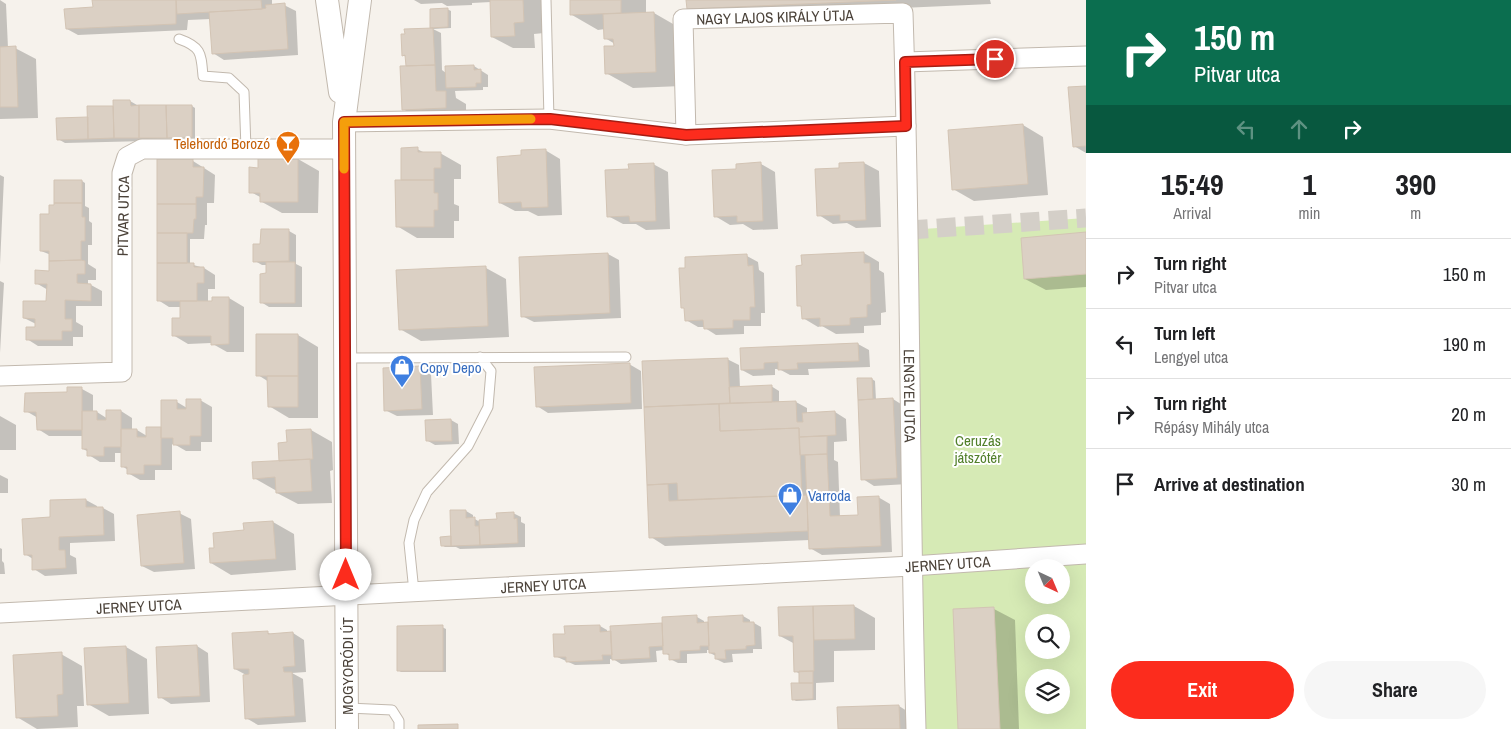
<!DOCTYPE html>
<meta charset="utf-8">
<style>
body{margin:0;font-family:"Archivo Narrow",sans-serif;background:#f6f6f6;color:#202124;height:100vh;display:flex;flex-direction:column;font-size:19px;white-space:nowrap}
*{box-sizing:border-box;margin:0}
p{font-size:16px;color:#757577}
.icon{flex:none;width:28px;height:28px;fill:none;stroke:currentColor;stroke-width:2;stroke-linecap:round;stroke-linejoin:round}
.map{position:relative;flex:1;overflow:hidden}
.side{display:flex;flex-direction:column;background:#fff;width:425px}
.side>*{flex:none}
.guide{background:#0b6e4f;color:#fff;overflow:hidden}
.needle{width:32px;rotate:136deg}
.fabs{position:absolute;left:1025px;top:559px;display:grid;gap:10px}
.fabs a{display:grid;place-items:center;width:45px;height:45px;border-radius:50%;background:#fff;box-shadow:0 5px 20px #0002;font-size:25px}
.pin{position:absolute;display:grid;place-items:center;width:42px;height:42px;color:#fff;margin:-21px;border:2px solid #fff;border-radius:50%;box-shadow:0 1px 5px #0007}
.me{position:absolute;width:55px;margin:-28px;rotate:0deg;stroke-linejoin:round;filter:drop-shadow(0 0 4px #0008)}
.turn{display:flex;align-items:center;gap:18px;height:105px;padding:0 25px;font-size:22px}
.turn .icon{width:65px;height:65px;stroke-width:2.5}
.turn b{display:block;font-size:35px;line-height:42px}
.lanes{display:flex;align-items:center;height:48px;padding:0 25px;background:#0003;justify-content:center;gap:25px;direction:ltr}
.lanes .off{opacity:.35}
.eta{display:flex;justify-content:space-evenly;align-items:center;height:85px;text-align:center}
.eta b{font-size:30px;font-weight:800;line-height:35px}
.primary-button{display:flex;gap:10px;margin-top:auto;padding:10px 25px}
.primary-button a{flex:1;height:58px;border-radius:30px;background:#fc2c1d;color:#fff;font-size:20px;font-weight:800;line-height:58px;text-align:center}
.primary-button a+a{background:#f6f6f6;color:#202124}
ul{padding:0;list-style:none}
li{display:flex;align-items:center;gap:15px;height:70px;padding:0 25px;border-top:1px solid #e0e0e0}
li div{flex:1}
li b{display:block;font-size:19px}
li em{font-style:normal}
main{display:flex;flex:1;min-height:0}
.map>svg:first-child{display:block}
.green{fill:#d6eab5;fill-rule:evenodd}
.shadow{fill:#0003}
.building{fill:#dbd0c4;stroke:#d3c4b4}
.lines{fill:none;stroke-linecap:round;stroke-linejoin:round}
.minor-tunnel{stroke:#d4cfc8;stroke-width:19;stroke-dasharray:19 9;stroke-linecap:butt}
.service-casing{stroke:#c2b9ae;stroke-width:11}
.minor-casing{stroke:#c2b9ae;stroke-width:21}
.tertiary-casing{stroke:#c2b9ae;stroke-width:24}
.service{stroke:#fff;stroke-width:9}
.minor{stroke:#fff;stroke-width:19}
.tertiary{stroke:#fff;stroke-width:22}
.route-casing{stroke:#a41d13;stroke-width:12}
.route{stroke:#fc2c1d;stroke-width:9}
.slow{stroke:#f59e0b;stroke-width:9}
.labels{text-anchor:middle;dominant-baseline:central;stroke-width:4;stroke-linejoin:round;paint-order:stroke}
.street-label{font-size:15px;fill:#4b4239;stroke:#fff}
.food-label{font-size:15px;fill:#c56008;stroke:#fff;text-anchor:end}
.shop-label{font-size:15px;fill:#366cbe;stroke:#fff;text-anchor:start}
.park-label{font-size:15px;fill:#517f2a;stroke:#fff}
</style>
<main>
<div class="map">
<svg width="1086" height="729" viewBox="0 0 1086 729">
<rect width="100%" height="100%" fill="#f6f2ec"/>
<path class="green" d="M1086 218V729H917L909 230ZM1034 568H1061V595H1034ZM1034 622H1061V650H1034ZM1034 678H1061V705H1034Z"/>
<path class="shadow" d="M0 0 6 4 8 48H15L36 59 38 118 0 119Z
M93 0H272V5H284L296 11 298 55 224 60 213 53 211 19 188 20 187 30 78 35 67 29 94 8Z
M414 0H541L543 1 544 33 534 34 535 48H513L492 37 491 2 472 3V5L447 6 442 3 421 4Z
M571 0H646V13H654L680 28 682 86 633 88 606 73 615 44 605 38V29L598 30 572 15Z
M687 0H990L991 4 703 17 688 9Z
M447 9 451 11V28L433 29 441 33 442 70 446 73 474 66 488 75V87H483V90L455 91 456 98 466 104V119L423 121 403 109 407 67 406 57 403 55 432 29 431 10Z
M1086 87V153L1074 146Z
M130 101 137 105 192 106 195 108V138L146 139 147 141 65 143 58 139 89 118V107H114Z
M1023 125 1043 137 1048 195 974 201 953 189Z
M417 149 425 153H440L461 165V179H454V204L459 206V221H454V238H417L397 226Z
M545 150 560 159 562 215 538 216 528 211H515L500 203 522 157Z
M298 159 319 171 318 213H282L262 202V198L251 192 259 169V160Z
M193 161 215 175 214 203H207V225H205L204 239H190V264L204 268 215 275V289H208V302L229 298 244 307V352H227L211 343 188 344 173 335 181 319V307H169L158 300Z
M864 163 879 171 881 227 856 228 847 223 833 224 819 215 841 169Z
M653 164 668 172 670 229 646 230 636 224H623L608 216 630 170Z
M761 164 775 172 778 229 753 230 743 224 730 225 715 216 737 170Z
M0 175 4 177 0 265Z
M82 181 85 183V206L89 208V221L92 223V245H88V264L96 269V280H88V285H91L102 291V306H76V322L83 326V337H73V346H38L27 339 36 328V324L24 318 48 302V290L36 283 50 272 51 255 41 251 50 215 55 207Z
M289 231 296 235V264L302 267V307H269L261 302 267 275V265H262L255 261 262 245Z
M1086 233V287L1046 290 1025 279Z
M864 253 879 262V270L884 273 886 312 881 313V325L864 326V333L836 334 822 326 818 327 803 318 802 307 799 305 803 266Z
M608 254 619 260 621 318 534 322 522 316Z
M747 256 758 262 759 270 764 273 765 313H761V326H744V334L716 335 705 328V327H698L686 320V309L682 307Z
M486 268 506 279 509 337 421 341 400 329Z
M0 281 4 283 0 353Z
M298 335 318 347V418H289L269 406V382L258 375Z
M858 344 869 350 870 367 808 369 809 375H790L779 369H775V375L753 376 742 370 741 349Z
M727 359 739 365 740 388 771 386 779 391V402H796L807 408V414L835 412 846 419 847 441 834 442V460L838 462 840 517 859 516 878 497 890 504 892 552 822 555 810 548V540L665 546 651 537 644 363Z
M629 364 641 371 642 409 548 413 537 406Z
M420 368 431 374 433 415 397 416 385 410Z
M859 379H872L875 381 876 400 893 399 904 406 908 484 874 486 863 479Z
M82 389 93 395V412H97L108 419 121 411 132 418V430H137L147 436 162 429 177 402 187 408 200 400 212 407V442H201V451H186L174 444H172V470H155V480H140L128 473V470L122 466V453H115V462H100L89 455V452L83 449V436H49L38 429V418L26 411Z
M0 416 16 425V450H0Z
M451 420 458 424 459 444 435 445 428 441Z
M311 430 332 442 333 470 330 471 332 503 298 504 277 493V490H275L254 478 280 462 288 444V431Z
M0 475 8 479V493H0Z
M86 500 97 506V508H103L114 514 115 541 70 543V555L76 558 77 574 45 576 34 569 33 559 25 554 52 519Z
M466 511 473 515V518L480 522 498 520 513 513 521 517V522L525 524V547L460 549 456 547H445L442 545 452 537Z
M179 513 191 519 195 569 154 572 142 566Z
M273 522 294 534 296 570 231 575 211 563 215 549 245 531Z
M0 548 2 549V561L4 563 5 574H0Z
M854 606 875 618V650L834 651V682L816 683V700L796 701 793 699 800 684V674L795 671V644L780 636V608Z
M994 609 1015 620 1019 729H959L955 610Z
M743 616 750 620V623H754L761 627 762 649H753V653L732 654 733 662 724 663 716 659V656L710 653V650H707V653L687 654V663H678L670 659V656L665 653 664 650 656 651 657 662 621 664 613 659H610V664L575 665 555 656 566 635 600 626 607 630V633H612V627L663 624 697 617 704 621V624Z
M442 627 446 629V672H401L398 670Z
M267 632 272 635 293 633 304 640 306 672 292 673 303 679 306 722 258 725 246 718 248 676 235 669Z
M197 646 208 653 210 702 171 704 160 697Z
M126 647 147 659 149 714 109 716 88 704Z
M61 654 82 666 84 706H77L78 727 37 729 17 717Z
M899 706 907 711V729H839V708Z"/>
<path class="building" d="M92 0H176V24L66 29 64 9 93 7Z
M176 0H261L262 9 177 14Z
M490 0H523L524 22 514 23 515 36 491 37Z
M570 0H621V13L570 15Z
M686 0H896L687 9Z
M285 3 288 49 212 54 209 12 262 9 266 8 265 5Z
M448 8V27L430 28V9Z
M654 12 656 72 605 74 604 46H614L613 39H604L603 14Z
M433 28 435 65 406 66 405 55 402 56 401 34H405L404 29Z
M16 46 18 107H0V47Z
M435 65 436 91H446V108L402 110 400 66Z
M474 65V70L481 69V83H476V87L446 88 445 66Z
M1086 86V146L1073 147 1068 87Z
M113 100H130L131 106 139 105V138H114Z
M139 105H166L167 138H139Z
M166 105H192V137L167 138Z
M87 106H113L114 138 88 139Z
M88 117V139L57 140 56 118Z
M1023 124 1028 184 952 190 948 130Z
M418 147V152H441V168H434V180H401V148Z
M546 149 548 207 522 208 521 202 499 203 497 157 521 155V150Z
M258 158H298V202H260V193H249V167L258 168Z
M157 159H193V167H204L203 197H196V204H157Z
M761 162 763 221 737 222V216L714 217 712 170 736 169V164Z
M864 162 866 220 840 221V215L817 216 815 169 839 168V163Z
M654 163 656 221 630 222 629 216 607 217 605 170 629 169 628 164Z
M54 180H82V203H54Z
M395 180H434V193H438V210H434V227H396Z
M54 203H82V217H85V241H81V260L49 261V251H40V214H49V205H54Z
M157 204H196V219H194L193 233H157Z
M261 229H289V261L253 262V244H260Z
M1086 232V274L1024 279 1021 238Z
M157 233H187V263H157Z
M864 252V263H870L871 304 867 305V317L850 318V325L820 326V318L802 319 801 306H797L796 266 802 265 801 255Z
M608 253 610 313 521 317 519 257Z
M747 254 748 266 753 265 755 307H750V320H733V328L704 329 703 320 685 321 684 308H681L679 268H685V257Z
M81 260 85 261V274H77V283L91 284V301L65 300V319H72V331H62V340H26V327H35V319L23 318V301H46L47 284H35V270L49 271V261Z
M266 262H295V303H260V274L266 273Z
M157 263H194V267H204V283H197V301H157Z
M486 266 488 326 399 330 396 270Z
M212 297H229V344L211 345V336H172V318H180V301H212Z
M256 334H298V376H256Z
M858 343 859 361 797 363 798 369 778 370V362L764 363V369L741 370 740 348Z
M728 358 730 403 644 407 642 361Z
M630 363 631 403 536 407 534 367Z
M420 366 422 409 384 411 383 368Z
M267 376H298V407H268Z
M857 378H872L873 399 858 400Z
M772 385V402L730 403 729 387Z
M67 387H82V430H37L36 412H24L25 393 67 392Z
M893 398 897 478 861 480 858 400Z
M186 399H201V436H190V445H173V438H161V400H177V409H186Z
M796 401 797 422H803L802 413 835 411 836 435 799 437V428L720 431 719 404Z
M719 404 720 431 799 428 802 495 678 500 677 483 647 485 644 407Z
M106 410H121V447H104V456H87V449H82V411H97V420H106Z
M451 419 452 441H426L425 420Z
M146 427H161V465H144V474H127V467H121V429H137V437H146Z
M311 429 313 459 279 461 278 443 287 442 286 430Z
M827 436V454L800 455 799 437Z
M827 454 830 516 858 515 857 497 879 496 881 546 809 549 805 455Z
M310 459 312 491 276 493 275 477 253 479 252 462Z
M668 484 669 501 807 495 808 531 649 538 647 485Z
M86 499V507H103L104 535 59 537V550H65L66 568 32 570V555H24L22 519 50 517V500Z
M450 510H466V518L475 517V526H479L480 545 451 546Z
M180 511 184 563 141 566 137 515Z
M514 512V519L517 518 518 543 480 545 479 520 497 519 496 513Z
M273 521 276 559 210 563 209 548H214L213 533 244 530 243 523Z
M451 536V546H441L440 537Z
M854 605 855 639 814 640 813 606Z
M813 606 814 671 794 672 793 636H779L778 607Z
M994 607 1000 729H958L953 609Z
M697 615V623L708 622 709 646H700V650L680 651V659L669 660V654H663L662 617Z
M743 615V622H754L755 645 746 646V649L725 650 726 659H715V653H709L708 617Z
M662 623 663 646 649 647 650 658 612 660 610 626Z
M443 625V671H397V626Z
M600 625V632L611 631 612 655H602L603 660 566 662V657H554L553 634H565L564 626Z
M268 631V634L293 632 295 666 283 667 284 672H292L295 716 245 719 243 675 249 674V669H234L232 633Z
M197 645 200 696 158 698 156 647Z
M126 646 129 703 87 705 84 648Z
M62 652 63 694 57 695 58 716 16 718 13 655Z
M799 671H813V683H799Z
M791 683H813V699L792 700Z
M899 705 900 729H838L837 707Z
M458 724V729H418V725Z"/>
<g class="lines">
<path class="minor-tunnel" d="M909 230 1086 218"/>
<defs>
<path id="service" d="M546 0 549 119
M179 39C202 47 201 54 203 76L229 78 244 92 246 149
M346 358 626 357
M414 592 409 543 414 520 427 492 468 446 488 407 491 371 480 357
M348 708 392 710 399 721V729"/>
<g id="minor">
<path d="M905 62 1086 56"/>
<path d="M344 122 549 119 686 135 906 126"/>
<path id="s1" d="M686 135 683 19 903 13C911 251 909 490 916 729"/>
<path d="M0 376 122 372V173L127 157 142 149H344"/>
<path id="s2" d="M0 613 912 566 1086 554"/>
</g>
<path id="tertiary" d="M327 0 340 92
M347 729 344 122 360 0"/>
</defs>
<use href="#service" class="service-casing"/>
<use href="#minor" class="minor-casing"/>
<use href="#tertiary" class="tertiary-casing"/>
<use href="#service" class="service"/>
<use href="#minor" class="minor"/>
<use href="#tertiary" class="tertiary"/>
</g>
<g class="lines">
<defs>
<path id="route" d="M346 575 344 122 550 119 686 135 906 126 905 62 995 59"/>
</defs>
<use href="#route" class="route-casing"/>
<use href="#route" class="route"/>
<path class="slow" d="M344 169V122L531 119"/>
</g>
<defs>
<symbol id="bar-pin" viewBox="-11 -11 22 30"><path d="M0 17L-7.5 6A9.5 9.5 0 1 1 7.5 6Z" fill="#e8710a" stroke="#fff"/><path d="M-6-5H6L.8 .8V4.5H3.5V6h-7V4.5H-.8V.8Z" fill="#fff"/></symbol>
<symbol id="shop-pin" viewBox="-11 -11 22 30"><path d="M0 17L-7.5 6A9.5 9.5 0 1 1 7.5 6Z" fill="#3f7fe0" stroke="#fff"/><path d="M-5-2.5h2.3a2.7 3.5 0 0 1 5.4 0H5L5.5 6h-11ZM-1.5-2.5h3a1.5 2.3 0 0 0-3 0Z" fill="#fff"/></symbol>
</defs>
<g fill-rule="evenodd">
<use href="#bar-pin" x="274" y="129" width="28" height="38"/>
<use href="#shop-pin" x="388" y="353" width="28" height="38"/>
<use href="#shop-pin" x="776" y="481" width="28" height="38"/>
</g>
<g class="labels">
<g class="street-label">
<text stroke="none"><textPath href="#s1" startOffset="208">NAGY LAJOS KIRÁLY ÚTJA</textPath></text>
<text transform="translate(123 216) rotate(-89)">PITVAR UTCA</text>
<text stroke="none"><textPath href="#s1" startOffset="719">LENGYEL UTCA</textPath></text>
<text stroke="none"><textPath href="#s2" startOffset="949">JERNEY UTCA</textPath></text>
<text stroke="none"><textPath href="#s2" startOffset="544">JERNEY UTCA</textPath></text>
<text stroke="none"><textPath href="#s2" startOffset="139">JERNEY UTCA</textPath></text>
<text transform="translate(347 666) rotate(-90)">MOGYORÓDI ÚT</text>
</g>
<g class="food-label">
<text x="270" y="143">Telehordó Borozó</text>
</g>
<g class="shop-label">
<text x="420" y="367">Copy Depo</text>
<text x="808" y="495">Varroda</text>
</g>
<g class="park-label">
<text x="978" y="440">Ceruzás<tspan x="978" dy="17">játszótér</tspan></text>
</g>
</g>
</svg>
<div class="fabs">
<a><svg class="needle" viewBox="-14 -14 28 28"><path d="M0-13l5 13h-10z" fill="#e53935"/><path d="M0 13l5-13h-10z" fill="#757577"/></svg></a>
<a><svg class="icon" aria-label="search" viewBox="0 0 24 24"><circle cx="10" cy="10" r="6"/><path d="M15 15l6 6"/></svg></a>
<a><svg class="icon" aria-label="layers" viewBox="0 0 24 24"><path d="M12 4l9 5-9 5-9-5zM3 14l9 5 9-5"/></svg></a>
</div>
<div class="pin" style="left:995px;top:59px;background:#d93025"><svg class="icon" aria-label="arrive" viewBox="0 0 24 24"><path d="M6 21V4h12l-3 4 3 4H6"/></svg></div>
<svg class="me" style="left:346px;top:575px" viewBox="-20 -20 40 40"><circle r="19" fill="#fff"/><path d="M0-13L10 11 0 6-10 11z" fill="#fc2c1d"/></svg>
</div>
<section class="side">
<div class="guide">
<div class="turn"><svg class="icon" aria-label="right" viewBox="0 0 24 24"><path d="M7 20v-9h11M14 6l5 5-5 5"/></svg><div><b>150 m</b>Pitvar utca</div></div>
<div class="lanes"><svg class="icon off" aria-label="left" viewBox="0 0 24 24"><path d="M17 20v-9H6M10 6l-5 5 5 5"/></svg><svg class="icon off" aria-label="ahead" viewBox="0 0 24 24"><path d="M12 20V5M6 11l6-6 6 6"/></svg><svg class="icon" aria-label="right" viewBox="0 0 24 24"><path d="M7 20v-9h11M14 6l5 5-5 5"/></svg></div>
</div>
<div class="eta">
<div><b>15:49</b><p>Arrival</p></div>
<div><b>1</b><p>min</p></div>
<div><b>390</b><p>m</p></div>
</div>
<ul>
<li><svg class="icon" aria-label="right" viewBox="0 0 24 24"><path d="M7 20v-9h11M14 6l5 5-5 5"/></svg><div><b>Turn right</b><p>Pitvar utca</p></div><em>150 m</em></li>
<li><svg class="icon" aria-label="left" viewBox="0 0 24 24"><path d="M17 20v-9H6M10 6l-5 5 5 5"/></svg><div><b>Turn left</b><p>Lengyel utca</p></div><em>190 m</em></li>
<li><svg class="icon" aria-label="right" viewBox="0 0 24 24"><path d="M7 20v-9h11M14 6l5 5-5 5"/></svg><div><b>Turn right</b><p>Répásy Mihály utca</p></div><em>20 m</em></li>
<li><svg class="icon" aria-label="arrive" viewBox="0 0 24 24"><path d="M6 21V4h12l-3 4 3 4H6"/></svg><div><b>Arrive at destination</b></div><em>30 m</em></li>
</ul>
<div class="primary-button"><a>Exit</a><a>Share</a></div>
</section>
</main>
